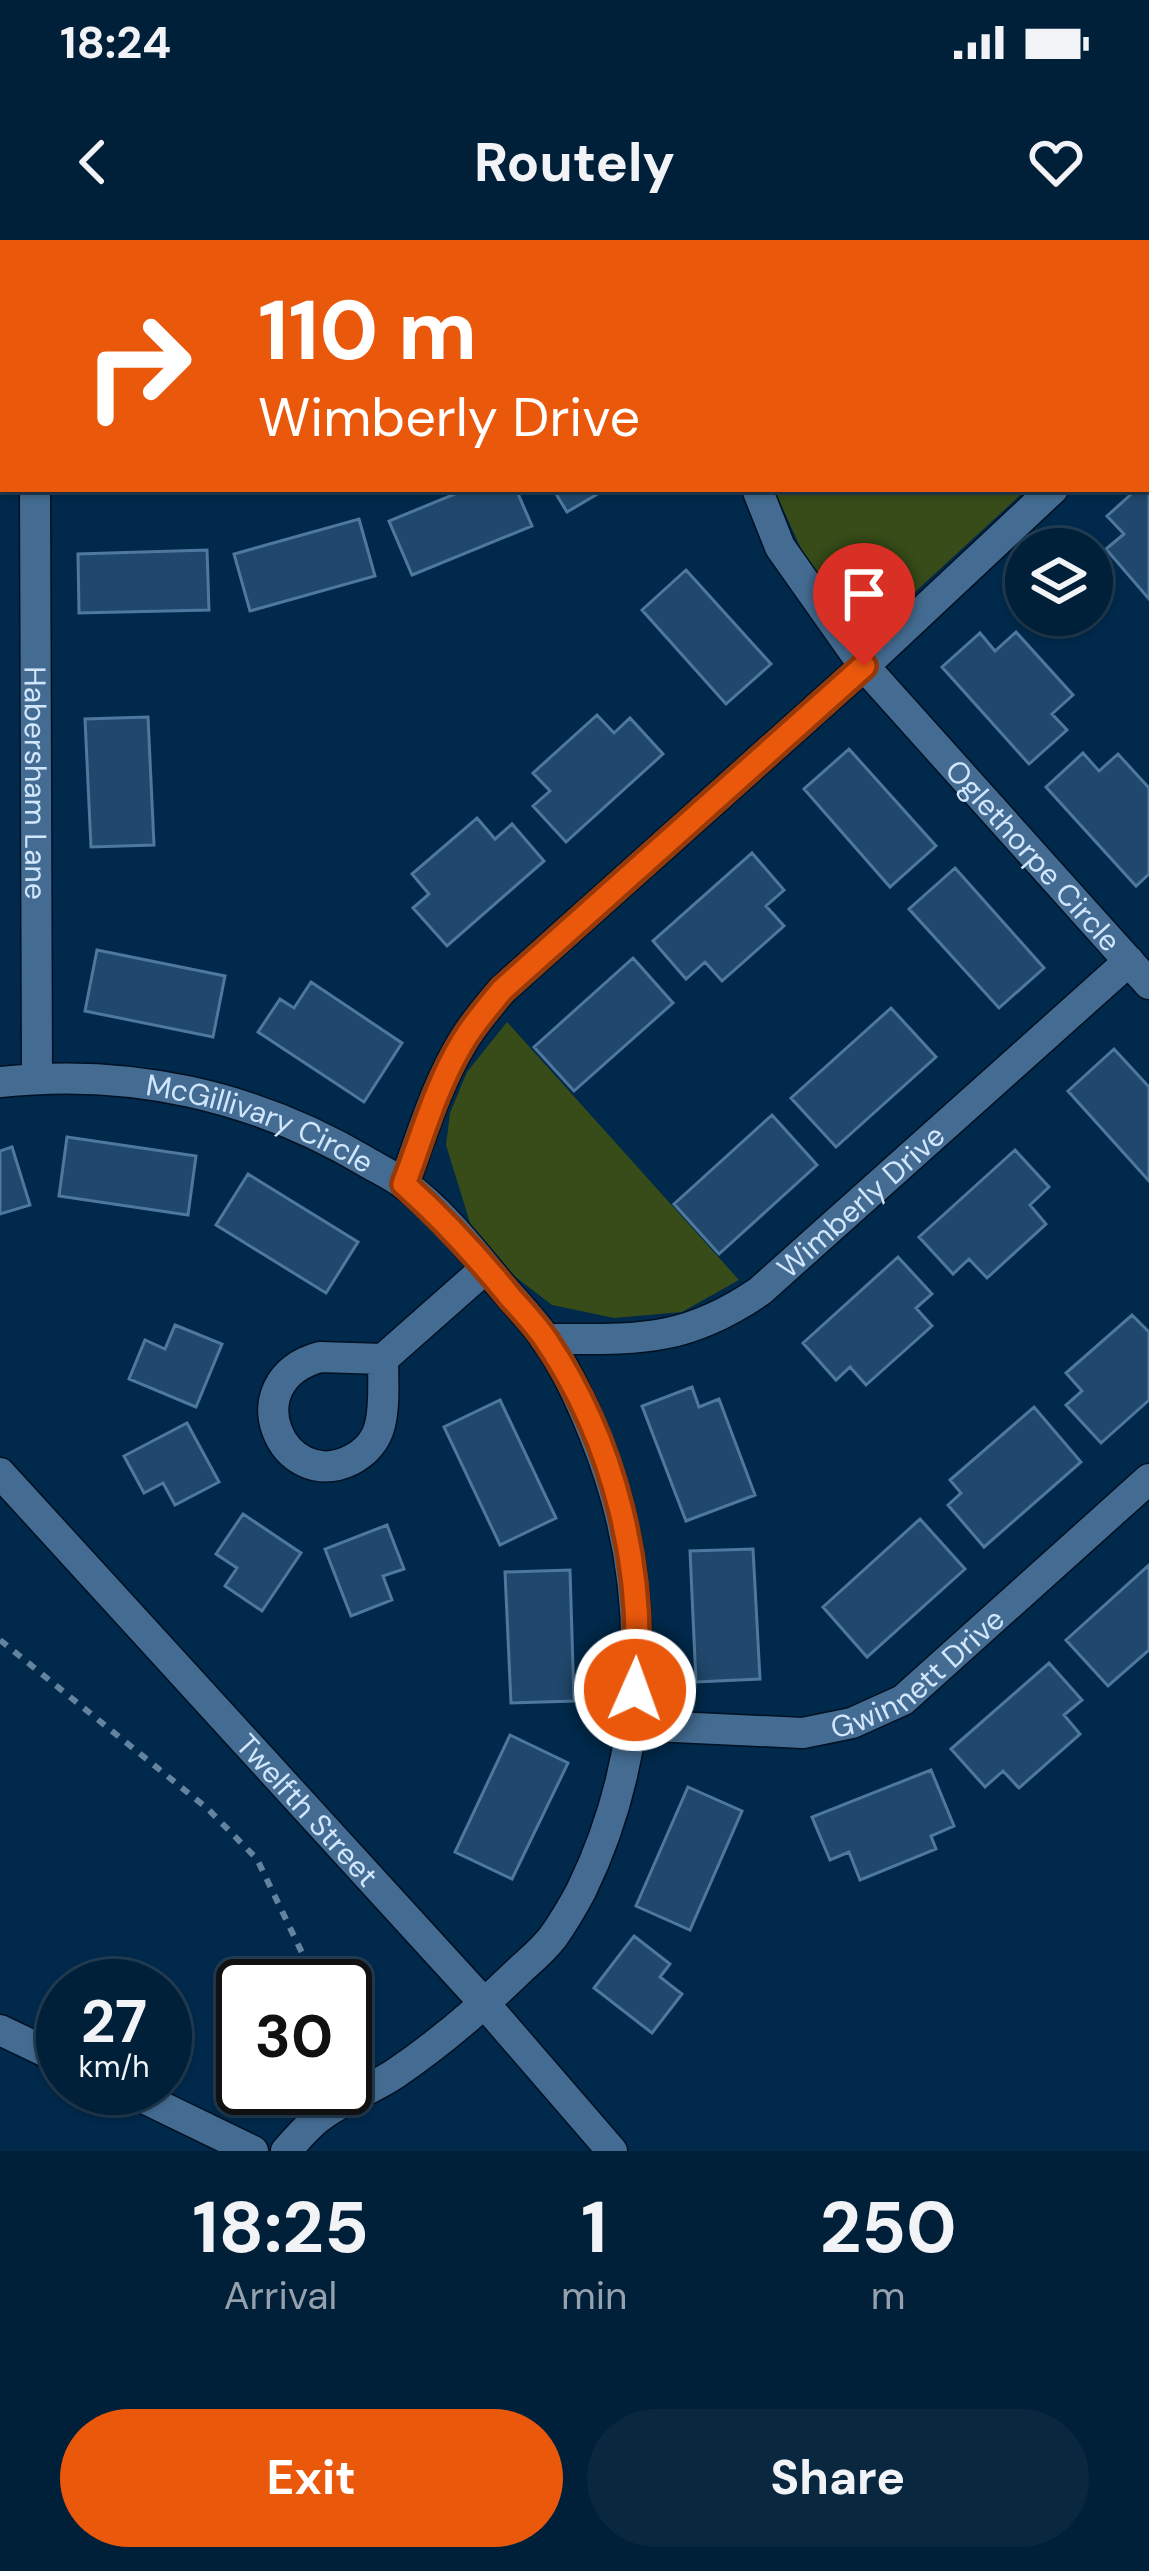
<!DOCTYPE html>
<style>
body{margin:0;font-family:"DM Sans",sans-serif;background:#0a2740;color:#f1f3f6;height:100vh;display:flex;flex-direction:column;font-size:45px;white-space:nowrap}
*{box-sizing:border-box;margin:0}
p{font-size:39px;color:#95a2ae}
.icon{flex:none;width:66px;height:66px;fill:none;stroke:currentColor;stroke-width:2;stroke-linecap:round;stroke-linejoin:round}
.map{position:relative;height:1911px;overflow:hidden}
.side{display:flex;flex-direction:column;background:#001f38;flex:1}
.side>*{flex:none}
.top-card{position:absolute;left:0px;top:0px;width:1149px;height:252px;box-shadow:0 3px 9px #0004,0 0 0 3px #223d53;background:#ea580c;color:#fff;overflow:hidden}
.tools{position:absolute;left:1005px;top:288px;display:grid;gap:24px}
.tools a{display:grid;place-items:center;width:108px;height:108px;border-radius:50%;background:#001f38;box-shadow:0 3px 9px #0004,0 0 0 3px #223d53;font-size:60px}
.speed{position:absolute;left:36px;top:1719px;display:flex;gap:24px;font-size:60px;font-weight:700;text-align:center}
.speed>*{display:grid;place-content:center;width:156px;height:156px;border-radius:50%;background:#001f38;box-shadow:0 3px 9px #0004,0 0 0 3px #223d53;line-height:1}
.speed small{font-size:30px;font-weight:400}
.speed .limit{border:6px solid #111;border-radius:18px;background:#fff;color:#111}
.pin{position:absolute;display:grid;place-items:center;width:102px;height:102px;color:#fff;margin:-123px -51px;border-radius:50% 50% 50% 0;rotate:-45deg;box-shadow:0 0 12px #0007}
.pin .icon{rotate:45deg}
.me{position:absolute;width:132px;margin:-66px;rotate:2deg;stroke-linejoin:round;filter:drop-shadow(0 0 9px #0008)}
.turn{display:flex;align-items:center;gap:42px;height:252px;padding:0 60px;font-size:54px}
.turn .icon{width:156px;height:156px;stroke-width:2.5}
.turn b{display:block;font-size:84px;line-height:102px}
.eta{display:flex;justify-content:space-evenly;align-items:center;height:204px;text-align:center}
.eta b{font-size:72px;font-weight:700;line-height:84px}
.primary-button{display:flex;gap:24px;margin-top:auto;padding:24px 60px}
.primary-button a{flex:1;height:138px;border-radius:72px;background:#ea580c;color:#fff;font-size:48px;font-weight:700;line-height:138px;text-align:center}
.primary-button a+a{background:#0a2740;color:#f1f3f6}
.status{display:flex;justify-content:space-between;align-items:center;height:84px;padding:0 60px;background:#001f38;direction:ltr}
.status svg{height:33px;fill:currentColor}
header{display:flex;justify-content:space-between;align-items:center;height:156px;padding:0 60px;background:#001f38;font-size:54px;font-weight:700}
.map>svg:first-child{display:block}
.green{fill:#374c18}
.water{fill:#001e1c}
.building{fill:#20486c;stroke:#4f789f;stroke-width:3}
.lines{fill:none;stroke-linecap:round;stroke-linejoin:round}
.minor-casing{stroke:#011123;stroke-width:33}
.path{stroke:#63839f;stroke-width:6;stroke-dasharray:9 9;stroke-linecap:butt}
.minor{stroke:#446c92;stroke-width:30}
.route-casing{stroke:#983908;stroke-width:30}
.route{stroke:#ea580c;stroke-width:21}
.labels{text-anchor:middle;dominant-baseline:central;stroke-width:10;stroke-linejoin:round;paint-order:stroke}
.street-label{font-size:30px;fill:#d0e6fc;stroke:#00294b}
</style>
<div class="status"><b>18:24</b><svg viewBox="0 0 49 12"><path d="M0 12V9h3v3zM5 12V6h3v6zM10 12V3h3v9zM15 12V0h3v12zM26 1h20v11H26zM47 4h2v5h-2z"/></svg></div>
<header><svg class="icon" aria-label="back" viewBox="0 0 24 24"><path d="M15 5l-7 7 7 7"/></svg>Routely<svg class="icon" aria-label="heart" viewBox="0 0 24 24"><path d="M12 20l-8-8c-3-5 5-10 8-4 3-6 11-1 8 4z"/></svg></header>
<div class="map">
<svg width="1149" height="1911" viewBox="0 0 1149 1911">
<rect width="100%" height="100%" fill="#00294b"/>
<path class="green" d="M774 249H1027L902 364 870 380 835 360 807 322Z
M507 782 739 1040 682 1072 614 1078 552 1065 501 1026 471 986 446 905 450 873 467 832Z"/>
<path class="water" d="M0 0H448L445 3H3V42L0 41Z"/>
<path class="building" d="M1146 241 1149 245V359L1106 309 1124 294 1107 276 1137 249H1146Z
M467 249H516L532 286 412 335 389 281Z
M553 249H606L567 272Z
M359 279 375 336 250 371 234 314Z
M207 310 209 370 79 373 78 314Z
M686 330 771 424 726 464 642 370Z
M1016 392 1073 455 1052 474 1067 490 1029 524 942 427 980 393 995 411Z
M597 475 614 493 630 478 663 514 566 602 533 566 550 551 533 533Z
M148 477 154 605 91 607 85 479Z
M849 509 936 606 890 647 804 549Z
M1083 513 1099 531 1118 514 1149 548V634L1136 646 1046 547Z
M477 578 495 599 512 584 544 621 447 706 413 668 429 654 412 634Z
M752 613 784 650 766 666 784 686 722 741 705 722 686 739 653 701Z
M955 628 1044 728 999 768 909 669Z
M97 710 225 736 213 797 85 771Z
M633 718 673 763 574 851 534 807Z
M311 742 402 803 364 862 258 792 280 759 294 768Z
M891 768 936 817 836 907 791 858Z
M1114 809 1149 847V941L1068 851Z
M772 875 817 925 719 1014 674 964Z
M67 897 196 916 188 975 59 956Z
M12 907 30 965 0 974V911Z
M1015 910 1049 947 1030 965 1046 984 987 1038 969 1019 953 1034 919 997Z
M248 934 358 1002 326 1053 216 985Z
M898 1017 932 1054 916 1068 932 1086 866 1145 850 1127 836 1140 803 1103Z
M1132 1075 1149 1092V1160L1101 1203 1066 1165 1082 1151 1066 1133Z
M175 1085 222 1104 196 1167 129 1139 145 1100 165 1109Z
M692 1147 699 1167 719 1159 755 1255 686 1281 642 1166Z
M500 1160 556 1278 500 1305 444 1187Z
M1034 1167 1081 1222 984 1307 948 1265 961 1253 950 1240Z
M187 1183 219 1242 175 1265 163 1243 144 1253 124 1216Z
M243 1274 301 1313 262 1371 225 1346 237 1328 216 1314Z
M920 1279 965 1329 867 1417 823 1367Z
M387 1285 404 1329 383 1336 392 1360 351 1376 325 1309Z
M753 1309 760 1439 696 1442 690 1311Z
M1149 1325V1410L1108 1446 1066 1400Z
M570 1330 574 1461 511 1463 505 1332Z
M1049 1423 1082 1460 1064 1475 1080 1494 1019 1548 1003 1531 985 1547 951 1509Z
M510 1495 568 1523 512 1639 455 1612Z
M931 1530 954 1586 931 1596 936 1609 860 1640 849 1612 830 1620 812 1577Z
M688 1547 742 1571 690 1690 636 1666Z
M634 1696 670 1724 660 1737 682 1754 652 1793 594 1748Z"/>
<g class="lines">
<defs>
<g id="minor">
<path d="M933 0 937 3"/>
<path d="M726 3 729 0"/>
<path d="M1146 135 1149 139"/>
<path d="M0 230 3 231"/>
<path id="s1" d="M35 249 37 839"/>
<path id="s2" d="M757 249 780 307 864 426 1149 744"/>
<path id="s3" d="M0 842C129 828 253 855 365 921 378 929 392 935 404 944 440 970 470 1008 498 1042 513 1060 531 1078 545 1098 565 1126 581 1161 594 1194 654 1341 651 1507 581 1651 573 1666 563 1683 553 1697 544 1709 532 1719 521 1729 482 1767 440 1803 396 1833 371 1850 340 1860 317 1879 306 1888 296 1900 286 1911"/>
<path d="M404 944C421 897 436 846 462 803 473 784 488 767 502 750L864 426 1053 249"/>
<path id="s4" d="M545 1099C635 1099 683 1104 760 1051L1129 721"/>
<path d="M320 1117 383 1119C383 1140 385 1164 380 1185 376 1201 365 1213 351 1220 282 1254 233 1141 320 1117Z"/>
<path d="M383 1119 486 1028"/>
<path id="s5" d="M0 1233 485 1764 612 1911"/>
<path id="s6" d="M632 1485 803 1493 852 1483 903 1460 1149 1239"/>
<path d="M0 1790 63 1820"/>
<path d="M123 1848 253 1911"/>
</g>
</defs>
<use href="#minor" class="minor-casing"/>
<path class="path" d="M0 1400 208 1569 257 1619 318 1746
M235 1871 255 1848"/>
<use href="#minor" class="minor"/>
</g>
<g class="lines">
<defs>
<path id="route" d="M635 1450C646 1329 614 1201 546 1100 536 1085 523 1071 511 1058 478 1017 443 979 404 944 422 897 436 846 462 803 473 784 488 767 502 750L864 426"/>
</defs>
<use href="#route" class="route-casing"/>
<use href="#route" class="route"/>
</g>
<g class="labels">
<g class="street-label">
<text stroke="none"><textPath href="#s1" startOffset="294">Habersham Lane</textPath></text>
<text stroke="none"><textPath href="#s2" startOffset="462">Oglethorpe Circle</textPath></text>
<text stroke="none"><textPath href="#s3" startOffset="267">McGillivary Circle</textPath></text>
<text stroke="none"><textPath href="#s4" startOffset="360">Wimberly Drive</textPath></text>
<text stroke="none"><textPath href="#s6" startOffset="303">Gwinnett Drive</textPath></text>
<text stroke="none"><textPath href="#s5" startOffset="456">Twelfth Street</textPath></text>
</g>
</g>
</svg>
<div class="tools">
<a><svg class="icon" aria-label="layers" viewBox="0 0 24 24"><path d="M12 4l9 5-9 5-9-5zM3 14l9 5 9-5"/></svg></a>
</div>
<div class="speed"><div>27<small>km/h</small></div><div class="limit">30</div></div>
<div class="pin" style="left:864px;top:426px;background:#d93025"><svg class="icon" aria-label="arrive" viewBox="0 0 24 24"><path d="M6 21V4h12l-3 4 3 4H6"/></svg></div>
<svg class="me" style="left:635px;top:1450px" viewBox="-20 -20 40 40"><circle r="17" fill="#ea580c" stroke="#fff" stroke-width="3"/><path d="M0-11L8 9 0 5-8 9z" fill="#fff"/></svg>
<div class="top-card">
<div class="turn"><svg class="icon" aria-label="right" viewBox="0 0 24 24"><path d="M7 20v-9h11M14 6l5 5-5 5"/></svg><div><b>110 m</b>Wimberly Drive</div></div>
</div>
</div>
<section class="side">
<div class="eta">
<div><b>18:25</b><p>Arrival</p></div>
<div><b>1</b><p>min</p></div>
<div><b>250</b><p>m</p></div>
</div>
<div class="primary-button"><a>Exit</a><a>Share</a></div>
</section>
